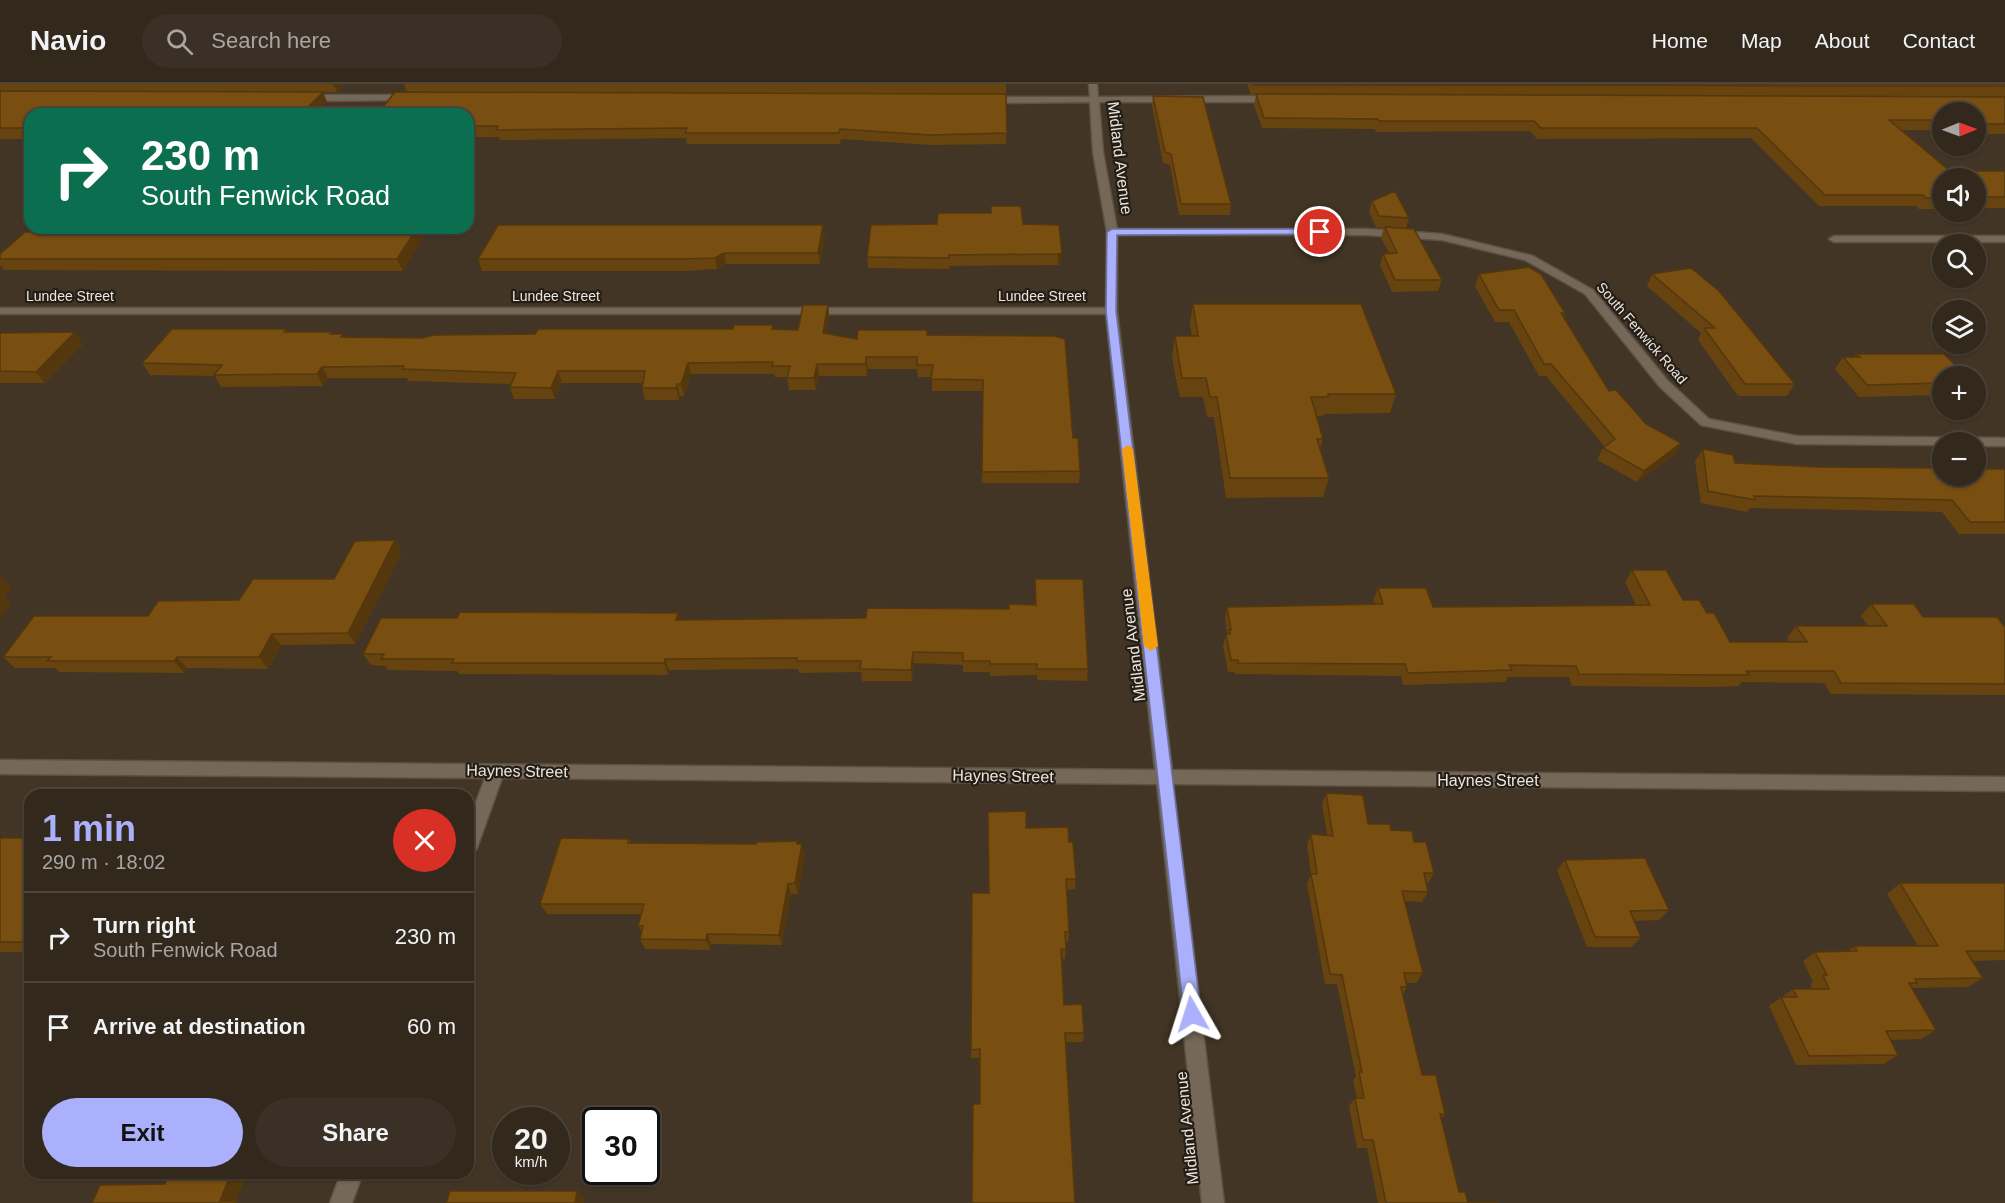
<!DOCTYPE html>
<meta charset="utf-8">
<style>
body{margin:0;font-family:Arial,sans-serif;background:#3a3025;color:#f1f3f6;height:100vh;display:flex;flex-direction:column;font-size:22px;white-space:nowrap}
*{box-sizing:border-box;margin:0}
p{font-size:20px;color:#a8a6a3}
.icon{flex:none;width:33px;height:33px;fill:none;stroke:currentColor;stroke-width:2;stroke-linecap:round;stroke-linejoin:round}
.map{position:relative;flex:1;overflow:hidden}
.drawer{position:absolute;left:24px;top:705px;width:450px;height:390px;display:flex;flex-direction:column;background:#32281c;border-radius:18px;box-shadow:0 2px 4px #0004,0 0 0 2px #4d443b}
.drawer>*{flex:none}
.banner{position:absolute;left:24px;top:24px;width:450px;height:126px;border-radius:18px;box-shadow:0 2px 4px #0004,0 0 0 2px #4d443b;background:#0b6e4f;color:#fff;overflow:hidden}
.needle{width:39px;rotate:89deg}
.controls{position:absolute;left:1932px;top:18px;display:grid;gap:12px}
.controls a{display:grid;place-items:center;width:54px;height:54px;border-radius:50%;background:#32281c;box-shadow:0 2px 4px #0004,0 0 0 2px #4d443b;font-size:30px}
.speed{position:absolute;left:492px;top:1023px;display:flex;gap:12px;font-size:30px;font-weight:700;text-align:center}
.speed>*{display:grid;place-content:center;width:78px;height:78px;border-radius:50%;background:#32281c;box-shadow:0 2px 4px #0004,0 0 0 2px #4d443b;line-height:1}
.speed small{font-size:15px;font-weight:400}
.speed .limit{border:3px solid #111;border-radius:9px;background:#fff;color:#111}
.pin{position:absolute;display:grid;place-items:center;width:51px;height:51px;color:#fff;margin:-26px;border:3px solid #fff;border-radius:50%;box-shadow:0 2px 6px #0007}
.me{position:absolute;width:66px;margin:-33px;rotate:354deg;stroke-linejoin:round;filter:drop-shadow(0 0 4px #0008)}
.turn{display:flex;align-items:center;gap:21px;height:126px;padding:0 18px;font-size:27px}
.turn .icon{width:78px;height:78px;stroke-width:2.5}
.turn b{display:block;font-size:42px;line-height:51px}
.round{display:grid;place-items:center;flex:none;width:63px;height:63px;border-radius:32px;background:#3a3025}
.head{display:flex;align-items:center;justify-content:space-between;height:102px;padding:0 18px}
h1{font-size:36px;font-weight:700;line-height:45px;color:#aab0fb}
.button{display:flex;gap:12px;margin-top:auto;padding:12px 18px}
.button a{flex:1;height:69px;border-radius:36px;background:#aab0fb;color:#111;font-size:24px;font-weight:700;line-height:69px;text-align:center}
.button a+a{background:#3a3025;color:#f1f3f6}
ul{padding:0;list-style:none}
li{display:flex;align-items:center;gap:18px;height:90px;padding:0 18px;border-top:2px solid #4d443b}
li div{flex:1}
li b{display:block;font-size:22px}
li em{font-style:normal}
header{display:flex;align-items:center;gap:36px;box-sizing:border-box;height:84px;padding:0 30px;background:#32281c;border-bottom:2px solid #4d443b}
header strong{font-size:28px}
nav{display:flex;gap:33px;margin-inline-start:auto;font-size:21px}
.search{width:420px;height:54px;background:#3a3025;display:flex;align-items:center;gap:15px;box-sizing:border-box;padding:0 21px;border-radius:33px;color:#a8a6a3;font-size:22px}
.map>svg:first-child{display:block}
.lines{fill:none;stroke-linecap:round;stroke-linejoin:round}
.minor-casing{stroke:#5b5144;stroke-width:3}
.minor{fill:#766858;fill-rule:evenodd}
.wall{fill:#67430f}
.shaded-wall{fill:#54370c}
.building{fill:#784e11;stroke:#54370c;stroke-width:1.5}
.route{fill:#aab0fb;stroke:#6e72a3;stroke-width:1.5}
.slow{fill:#f59e0b}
.labels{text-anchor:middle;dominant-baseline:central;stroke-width:4.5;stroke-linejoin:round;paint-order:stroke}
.far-street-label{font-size:14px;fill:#eee6dd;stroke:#241e17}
.street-label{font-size:16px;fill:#eee6dd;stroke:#241e17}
</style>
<header>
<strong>Navio</strong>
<div class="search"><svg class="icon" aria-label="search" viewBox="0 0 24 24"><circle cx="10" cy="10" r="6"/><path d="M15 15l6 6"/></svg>Search here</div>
<nav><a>Home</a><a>Map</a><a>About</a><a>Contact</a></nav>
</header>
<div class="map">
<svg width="2005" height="1119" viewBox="0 0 2005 1119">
<rect width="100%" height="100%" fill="#423526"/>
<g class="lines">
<defs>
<path id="minor" d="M1089 0H1097L1098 13 1273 12 1277 15 1273 18H1099L1103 68 1117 145H1367L1442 150 1533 172 1593 206 1668 297 1709 335 1797 352 2005 354V362H1976V358H1942V361L1797 360 1701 341 1660 303 1585 210 1525 176 1442 156 1367 151H1117V227L1172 686 2005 693V707L1173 700 1224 1119H1202L1157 700 502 694 477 764 474 769 468 772V740L485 694 0 690V676L1155 686 1106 230H0V224H1106L1107 148 1093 68 1090 18 988 19 984 16 988 13H1090Z
M409 11 413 14 412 16 307 17 303 14 307 11Z
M2005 152V158H1834L1829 155 1834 152Z
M341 1089H363L352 1119H330Z"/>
</defs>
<use href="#minor" class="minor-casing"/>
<use href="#minor" class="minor"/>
</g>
<path class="wall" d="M0 0H344L337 8H323L327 18 30 30V55H0Z
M404 0H1006V60L930 61 841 55 840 60H687L686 54 500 56 499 53H468V30H378V29L407 8Z
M1247 0H2005V50H1976V28H1942V46H1902L1950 87H2005V124H1976V94H1942V125H1919L1916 122H1819L1751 54 1537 55 1530 47 1376 48 1375 45 1262 44 1254 21 1256 11H1251Z
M1153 12 1231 120 1230 131H1179L1170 81 1163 79 1152 22Z
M1372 117 1409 134 1406 144 1442 196 1438 207 1392 208 1380 181 1383 170 1389 169 1381 154 1384 144 1376 143 1369 128Z
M1023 140 1059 141 1061 180 1058 181 950 182 949 185 868 184 867 173Z
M129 144H261L262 147 424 151 403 187 4 186 0 181V170L125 148Z
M825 153 820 180H726L717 185 686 187H482L478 175Z
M1479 190 1565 229 1564 234 1609 307 1646 340 1681 359 1675 370 1637 398 1597 376 1603 364 1605 363 1546 292H1539L1509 238H1495L1475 202Z
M1652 190 1795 300 1787 312H1738L1698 256 1701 249 1647 202Z
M1193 220 1396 310 1390 329 1324 330 1323 332H1317L1323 355 1320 365 1329 394 1323 413 1226 414 1214 333H1207L1203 313H1180L1175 291 1172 271 1175 252H1192L1190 239Z
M828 221 829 232 826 250 857 255 928 251 1073 354 1080 387 1079 399H982L983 307H932V293H918L917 285H868L867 292H819L816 306H789L787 293H775L774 290H691L684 312H680L679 316H645L642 304 643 299H562L555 315H514L510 303 511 300 408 297 407 294H328L323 302 221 303 215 292 150 291 142 279 286 245 287 248 333 250 345 253 422 254 535 250 798 246Z
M0 249 83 260 45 299H0Z
M1856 270 1942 292V311L1859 313 1835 285 1843 273H1854Z
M1703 365 1735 379 1818 383 2005 385V450H1959L1942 428 1750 424 1747 428 1701 419 1695 377Z
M402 468 355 560 281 561 268 585 187 584 184 589 59 588 55 584H15L3 573 148 532 239 516 334 495Z
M1632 486 1683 516 1707 529 1730 558H1790L1787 554 1796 542H1868L1861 532 1871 520 1923 533 2005 543V611L1831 610 1824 599 1742 598 1739 602 1712 603 1572 602 1569 593H1508L1505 598 1403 601 1401 592 1235 590V588H1228L1223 562 1226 550H1227L1225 534 1227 523 1375 520 1373 516 1378 504 1433 523 1636 521 1625 498Z
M1035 495 1088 585 1087 597 1037 596V591L990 592V588H963V581L914 579 912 597H862L861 588 799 589 798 585 669 586 668 591 459 590 457 587 388 586 385 582 371 581 363 570 678 529 681 536 866 534 1009 525 1035 521Z
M1326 709 1368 740 1391 746 1414 758 1434 789 1428 799H1426L1428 808 1422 818 1404 817 1423 889 1416 899H1406L1407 903 1403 910 1422 991 1445 1030 1441 1035 1459 1108 1468 1118 1500 1119H1378L1367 1064H1357L1349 1022 1355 1014H1357L1353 996 1356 993 1337 900H1325L1307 800 1311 790 1307 761 1311 750 1327 751 1322 720Z
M1026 744 1069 758 1076 795 1075 805 1066 806 1069 848 1068 858H1066L1065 875H1062L1064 921 1084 949 1083 958H1066L980 1020V974H971V966L989 809Z
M0 754H30V868H0Z
M629 755 631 759 798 760 805 771 798 810H791L782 861 711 860 710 866 645 865 640 855 642 848 638 842 641 830H547L540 820Z
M1565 776 1669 826 1659 836 1634 837 1641 853 1632 863H1587L1557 786Z
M1900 799H2005V876L1972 877 1983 894 1968 903 1912 904 1936 946 1921 955 1890 956 1898 971 1884 980 1796 981 1769 922 1793 905H1812L1810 900 1813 898 1803 877 1815 868 1848 867 1855 862H1918L1887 810Z"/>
<path class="shaded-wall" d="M333 0H344L337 8Z
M323 8 327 18 316 30H301Z
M823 141 825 153 820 180 818 169Z
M256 144H261L265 152 254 147Z
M417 144H421L424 151 403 187 397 175Z
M724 169 726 180 717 185 715 174Z
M1062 169 1061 180 1058 181V170Z
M828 221 829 232 824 261 823 249Z
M75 248 83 260 45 299 36 288Z
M866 273 868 285 867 292 866 280Z
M688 279 691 290 684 312 681 300Z
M817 280 819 292 816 306 814 294Z
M322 283 328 294 323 302 317 290Z
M558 287 562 299 555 315 551 304Z
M677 300 680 312 679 316 676 304Z
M1681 359 1675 370 1637 398 1644 387Z
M395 456 402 468 355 560 348 549Z
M0 492 12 504 5 513 11 520 0 534Z
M678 529 682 540 676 536Z
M272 550 281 561 268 585 259 573Z
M913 568 914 579 912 597 911 586Z
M177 573 187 584 184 589 174 577Z
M665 575 669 586 668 591 664 579Z
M802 760 805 771 798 810 795 799Z
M788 800 791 810 782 861 779 851Z
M707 850 711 860 710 866 706 856Z
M231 1089H248L235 1119 220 1117Z
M577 1107 585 1114 584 1119H575Z"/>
<path class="building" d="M1252 0H2005V2L1252 1Z
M0 7 323 8 301 30H30V44H0Z
M395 8 1006 10 1007 49 930 51 840 45 839 49H685L687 44 496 46 498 42H468V30H458V29H378Z
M1256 10 2005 13V40H1977L1976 39V28H1942V36H1889L1950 87H2005V113H1976V94H1942V114H1926L1923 111H1825L1757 44H1541L1534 37H1379L1378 35 1264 34Z
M1153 12 1203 13 1231 120H1181L1171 70 1165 68Z
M1395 107 1409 134 1379 132 1372 117Z
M991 122H1021L1023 140 1059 141 1062 169 1058 170 949 171V174L867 173 871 141 937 140 938 129H991Z
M498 141H823L818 169H724L715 174 683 175H478Z
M1385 143 1414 145 1442 196H1395L1383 170 1397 169Z
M129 144H256L254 147 328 148 336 145 337 144H417L397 175H0V170L25 148H125Z
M1529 183 1541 190 1565 229H1561L1609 307 1616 306 1646 340 1681 359 1644 387 1603 364 1615 355 1551 280H1544L1514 226H1499L1479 190Z
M1691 184 1719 207 1795 300H1745L1704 244H1715L1652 190Z
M1193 220H1361L1396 310H1328V313H1311L1323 355H1317L1329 394H1230L1217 313H1210L1206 294H1182L1175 252H1198Z
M803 221H828L823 249 857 255 858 246H927V251L1054 252 1065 255 1073 354H1078L1080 387 982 388 983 296 931 295 933 281H917V273H866V280H817L814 294H787L790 282H772L773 278 688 279 681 300H677L676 304H642L645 287H558L551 304 510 303 516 289 403 285 404 282 322 283 317 290 214 291 222 281 142 279 172 245H286L284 248H332L330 250H343L341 253 422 254 435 251 535 250 538 245H733L734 241H773L772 245 798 246Z
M75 248 36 288 0 287V249Z
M1856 270H1944L1966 292H1942V299L1867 301 1843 273H1860Z
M1703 365 1733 371 1735 379 1818 383 1942 384V392H1976V385H2005V438H1970L1952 416 1754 412 1755 416 1708 407Z
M395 456 348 549 272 550 259 573H177L174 577H47L51 573H3L34 532H148L158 517 239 516 253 495H334L355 457Z
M1632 486H1666L1683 516H1699L1707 529H1714L1730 558H1807L1796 542H1887L1871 520H1914L1923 533H1997L2005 543V600L1841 599 1834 587H1746L1749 591H1721L1579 590 1576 582 1509 581 1512 586 1408 589 1405 580 1238 579V576H1231L1226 550H1230L1229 546H1231L1227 523 1383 520 1378 504H1426L1433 523 1650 521Z
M1035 495H1083L1088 585H1037V580H990V577H963V569L913 568 911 586 860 585 861 577H796L797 574 665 575 664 579H452L454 575H381L384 570H363L381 534H457L460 528 678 529 676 536 866 534 867 524 1009 525V520L1036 521Z
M1326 709 1363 711 1368 740H1390L1391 746 1412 747 1414 758H1426L1434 789H1424L1428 808 1402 807 1423 889H1404L1407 903H1401L1422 991H1436L1445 1030H1440L1459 1108H1465L1468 1118 1500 1119H1386L1373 1056H1363L1355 1014H1364L1359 988H1362L1342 891 1330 890 1311 790H1317L1311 750 1333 752Z
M1026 727V744L1068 743 1069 758H1073L1076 795H1066L1069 848H1065L1066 865H1061L1064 921 1082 920 1084 949H1065L1075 1119H972L973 1020H980V965L971 966 972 809H989L988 728Z
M0 754H30V858H0Z
M561 754 629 755 628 759 756 760 757 758 797 757V760H802L795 799 788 800 779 851 707 850 706 856 640 855 643 842H638L644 820H540Z
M1645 774 1669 826 1630 827 1641 853H1595L1565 776Z
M1900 799H2005V867H1966L1983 894 1915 895 1917 899H1909L1936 946 1886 947 1898 971 1809 972 1781 913H1797L1793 905H1829L1823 891H1827L1815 868 1857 867 1855 862H1938Z
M170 1089H231L220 1117H237L236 1119H92L100 1101 165 1100Z
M450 1107H577L575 1119H446Z"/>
<path class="route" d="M1320 145 1325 148 1324 150 1117 151 1116 227 1201 930 1199 936 1192 938 1186 936 1184 930 1106 227 1107 148 1112 145Z"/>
<path class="slow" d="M1128 361 1133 365 1158 562 1151 567 1144 562 1122 365Z"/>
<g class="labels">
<g class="far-street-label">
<text x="70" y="212">Lundee Street</text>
<text x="556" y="212">Lundee Street</text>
<text x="1042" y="212">Lundee Street</text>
<text transform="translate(1642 249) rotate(49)">South Fenwick Road</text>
</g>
<g class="street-label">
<text transform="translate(1120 74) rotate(83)">Midland Avenue</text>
<text transform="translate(1133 561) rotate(-97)">Midland Avenue</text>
<text transform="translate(517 687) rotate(1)">Haynes Street</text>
<text transform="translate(1003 692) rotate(1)">Haynes Street</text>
<text x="1488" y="696">Haynes Street</text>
<text transform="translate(1187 1044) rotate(-96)">Midland Avenue</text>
</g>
</g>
</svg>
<div class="controls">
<a><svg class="needle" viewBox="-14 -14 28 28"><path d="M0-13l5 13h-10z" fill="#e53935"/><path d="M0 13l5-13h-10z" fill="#a8a6a3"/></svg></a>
<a><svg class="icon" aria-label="sound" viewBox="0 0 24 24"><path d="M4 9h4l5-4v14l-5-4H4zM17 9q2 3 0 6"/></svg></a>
<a><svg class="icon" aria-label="search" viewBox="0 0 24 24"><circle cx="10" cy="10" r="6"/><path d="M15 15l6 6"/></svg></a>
<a><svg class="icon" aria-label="layers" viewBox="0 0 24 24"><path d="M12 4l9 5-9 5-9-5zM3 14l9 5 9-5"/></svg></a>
<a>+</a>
<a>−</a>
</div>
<div class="speed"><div>20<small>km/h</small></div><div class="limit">30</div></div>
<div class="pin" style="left:1320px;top:148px;background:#d93025"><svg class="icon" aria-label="arrive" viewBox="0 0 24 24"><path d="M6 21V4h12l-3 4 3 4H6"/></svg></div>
<svg class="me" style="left:1192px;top:930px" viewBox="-20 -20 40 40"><path d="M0-17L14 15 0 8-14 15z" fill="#aab0fb" stroke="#fff" stroke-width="4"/></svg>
<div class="banner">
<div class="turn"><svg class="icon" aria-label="right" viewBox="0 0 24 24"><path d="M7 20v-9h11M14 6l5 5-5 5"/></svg><div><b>230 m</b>South Fenwick Road</div></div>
</div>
<section class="drawer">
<div class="head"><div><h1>1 min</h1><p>290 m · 18:02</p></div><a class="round" style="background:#d93025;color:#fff"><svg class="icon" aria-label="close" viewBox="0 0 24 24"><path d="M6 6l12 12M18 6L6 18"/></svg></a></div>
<ul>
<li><svg class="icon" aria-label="right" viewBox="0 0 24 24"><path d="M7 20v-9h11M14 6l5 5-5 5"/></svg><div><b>Turn right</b><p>South Fenwick Road</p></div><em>230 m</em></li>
<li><svg class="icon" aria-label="arrive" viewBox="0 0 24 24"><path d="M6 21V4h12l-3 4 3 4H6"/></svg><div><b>Arrive at destination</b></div><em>60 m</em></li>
</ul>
<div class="button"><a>Exit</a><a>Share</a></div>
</section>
</div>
